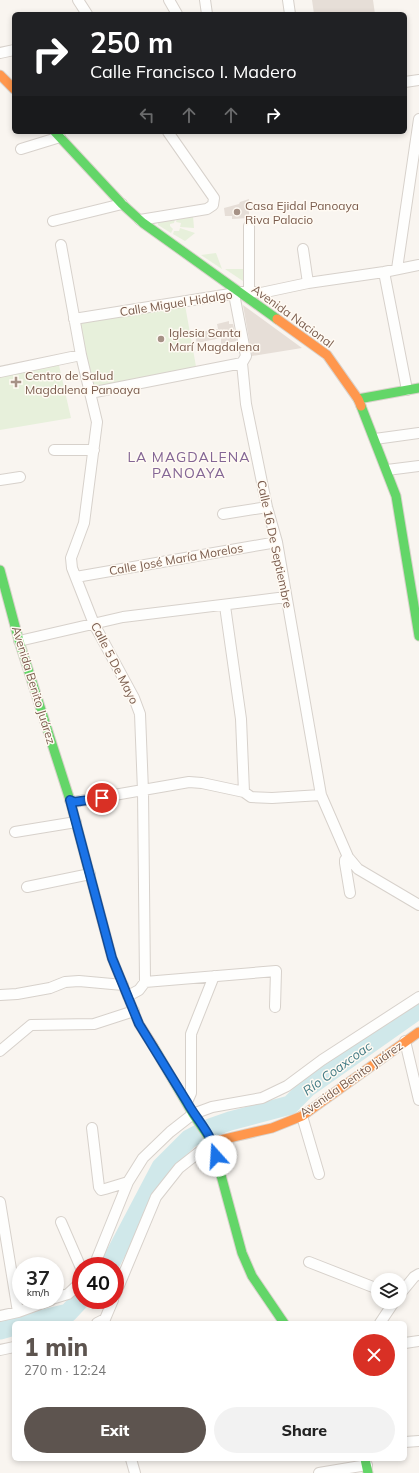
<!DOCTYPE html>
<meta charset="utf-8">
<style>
body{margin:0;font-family:Mulish,sans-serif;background:#f2f2f2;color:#222;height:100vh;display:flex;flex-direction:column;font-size:15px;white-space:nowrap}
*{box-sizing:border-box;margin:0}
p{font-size:13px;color:#767676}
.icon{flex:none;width:22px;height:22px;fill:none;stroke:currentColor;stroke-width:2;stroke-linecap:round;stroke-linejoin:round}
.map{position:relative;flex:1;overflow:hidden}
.side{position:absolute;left:12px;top:1321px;width:395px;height:140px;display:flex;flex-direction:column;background:#fff;border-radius:6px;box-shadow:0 2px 6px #0003}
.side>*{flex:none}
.hud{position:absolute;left:12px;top:12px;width:395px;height:122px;border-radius:6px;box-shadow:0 2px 6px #0003;background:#202124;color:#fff;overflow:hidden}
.buttons{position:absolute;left:371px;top:1273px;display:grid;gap:8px}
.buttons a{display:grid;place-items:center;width:36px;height:36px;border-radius:50%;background:#fff;box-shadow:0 2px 6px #0003;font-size:20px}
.speed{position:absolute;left:12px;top:1257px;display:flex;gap:8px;font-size:20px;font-weight:700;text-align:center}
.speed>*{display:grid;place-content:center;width:52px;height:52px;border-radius:50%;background:#fff;box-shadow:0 2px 6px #0003;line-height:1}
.speed small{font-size:10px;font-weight:400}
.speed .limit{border:6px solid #d22;background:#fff;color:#111}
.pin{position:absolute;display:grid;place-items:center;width:34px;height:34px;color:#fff;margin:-17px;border:2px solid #fff;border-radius:50%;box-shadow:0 1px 4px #0007}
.me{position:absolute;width:44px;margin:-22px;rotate:341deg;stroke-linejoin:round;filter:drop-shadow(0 0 3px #0008)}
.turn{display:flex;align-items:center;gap:14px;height:84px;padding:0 12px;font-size:18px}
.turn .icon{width:52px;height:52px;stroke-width:2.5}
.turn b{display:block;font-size:28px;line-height:34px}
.lanes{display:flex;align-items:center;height:38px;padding:0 12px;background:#0003;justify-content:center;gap:20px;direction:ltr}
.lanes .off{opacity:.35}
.round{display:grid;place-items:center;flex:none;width:42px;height:42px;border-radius:21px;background:#f2f2f2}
.summary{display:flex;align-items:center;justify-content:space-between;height:68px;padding:0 12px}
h1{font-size:24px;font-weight:800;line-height:30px;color:#5d544f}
.cta{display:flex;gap:8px;margin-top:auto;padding:8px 12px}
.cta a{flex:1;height:46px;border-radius:24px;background:#5d544f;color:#fff;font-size:16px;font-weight:800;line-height:46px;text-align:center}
.cta a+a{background:#f2f2f2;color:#222}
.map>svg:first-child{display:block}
.green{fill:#e7f0db}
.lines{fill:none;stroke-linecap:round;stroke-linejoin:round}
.river{stroke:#d0e8ea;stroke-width:19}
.building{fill:#e6ded7}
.street-casing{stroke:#d7d1cb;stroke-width:12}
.fast-casing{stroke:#d9d2cb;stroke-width:11}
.slow-casing{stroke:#d9d2cb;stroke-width:11}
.street{stroke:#fefefd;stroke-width:10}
.fast{stroke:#63d668;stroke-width:9}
.slow{stroke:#ff974d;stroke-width:9}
.route-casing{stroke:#114b97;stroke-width:10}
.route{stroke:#1a73e8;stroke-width:7}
.poi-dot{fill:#a69286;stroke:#fffaf3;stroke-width:1.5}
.labels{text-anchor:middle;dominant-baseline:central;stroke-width:3;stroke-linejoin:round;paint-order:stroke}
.poi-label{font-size:12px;fill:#7a5c4d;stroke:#fffaf3;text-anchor:start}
.street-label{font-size:12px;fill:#7a5c4d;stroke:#fffaf3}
.water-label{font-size:13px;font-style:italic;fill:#437c86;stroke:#fffaf3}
.quarter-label{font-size:14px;letter-spacing:1px;fill:#846695;stroke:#fffaf3}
</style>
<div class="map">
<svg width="419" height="1473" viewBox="0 0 419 1473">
<rect width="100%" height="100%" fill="#f9f5f0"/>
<path class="green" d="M193 216 194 228 180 227 181 223 176 222 177 219Z
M175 219 174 223 170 224V226L173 229 171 233 158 225V223Z
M180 228 195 233 185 241 173 234 174 231H179Z
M216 253 222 269 201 255Z
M225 269H249V285Z
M185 305 197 372 91 390 77 322Z
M58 361 71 418 0 430V372Z"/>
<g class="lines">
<path class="river" d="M109 1266 161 1167 189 1139 210 1128 230 1121 290 1105 307 1088 419 1009
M27 1323 68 1313 81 1299
M0 1330 14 1326"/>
</g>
<path class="building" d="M312 0H373L375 14H314Z
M249 199V218L232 219V216H225L224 208 239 204 240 202Z
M243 305 302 348 252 356Z
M229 321V324H233L237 341 221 344V338L197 343 194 333 218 329 217 324Z"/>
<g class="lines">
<defs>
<path id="street" d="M78 0 87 14
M169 0 177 14
M205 0 207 14
M288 0 290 14
M0 53 14 50
M405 82 419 80
M21 149 60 137
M140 220 207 209 213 205 214 198 168 132
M53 221 122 204
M61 245 81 355 97 422 84 523 71 558 72 568 94 624 134 698 140 714 143 791 145 982 139 990 128 996
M303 249 308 283
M397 269 419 119
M384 272 407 390
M249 291V226
M234 294 246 356 242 363 246 404 267 507 277 542 321 795 348 857 358 869 419 905
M74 319 249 291 261 293 308 283 384 272 419 265
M0 372 81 355
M90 393 242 363
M375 439 419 433
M54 450H94
M387 470 419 466
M0 480 20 477
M223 514 267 507
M76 577 277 542
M225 606 241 719 244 792
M19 641 123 617 286 597
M70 800 74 802 189 782 202 783 244 792 251 797 272 798 321 795
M15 832 76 822
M348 857 345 860V863L350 893
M27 887 90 874
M145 982 276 971 275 1007
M0 995 17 994 50 988 65 982 79 981 123 985
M405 1041 419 1100
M0 1051 31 1025 94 1024 134 1011
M187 1102 191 1093V1034L214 976
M302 1116 319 1174
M92 1128 99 1187 101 1190 105 1189 128 1182
M0 1202 18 1312
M61 1222 81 1268
M309 1262 378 1289
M94 1266 128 1182 143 1158 170 1132 193 1114 212 1107 262 1098 287 1086 322 1060 419 997
M400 1294 414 1277 419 1274
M115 1295 156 1197 179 1168 212 1142
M55 1298 68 1294 81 1282
M0 1316 18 1312 51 1300
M97 1323 105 1319 113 1300
M380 1323 394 1302
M405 1343 419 1341
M0 1350 14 1347
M405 1442 419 1441
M131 1459 135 1473
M319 1473 367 1465"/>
<path id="fast" d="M55 132 122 204 143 223 277 319
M358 399 419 388
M361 406 396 496 419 636
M0 570 19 641 70 800 96 898
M153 1046 193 1114 212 1142 242 1253 252 1276 284 1323
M365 1459 368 1473"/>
<path id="slow" d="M0 75 14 89
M277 319 327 355 358 399 361 406
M96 898 112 958 139 1024 153 1046
M212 1142 272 1128 302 1116 419 1032"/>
</defs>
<use href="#street" class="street-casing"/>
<use href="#fast" class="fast-casing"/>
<use href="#slow" class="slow-casing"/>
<use href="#street" class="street"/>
<use href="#fast" class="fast"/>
<use href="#slow" class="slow"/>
</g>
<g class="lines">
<defs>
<path id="route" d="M102 798 74 802 70 800 112 958 139 1024 187 1102C194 1115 205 1127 211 1140 213 1145 214 1150 216 1156"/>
</defs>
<use href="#route" class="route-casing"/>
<use href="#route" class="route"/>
</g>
<g class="poi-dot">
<circle cx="237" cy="212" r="4"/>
<circle cx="161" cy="339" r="4"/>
<path d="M14 376h4v4h4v4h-4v4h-4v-4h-4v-4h4z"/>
</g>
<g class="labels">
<g class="poi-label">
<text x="245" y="205">Casa Ejidal Panoaya<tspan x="245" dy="14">Riva Palacio</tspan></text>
<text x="169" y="332">Iglesia Santa<tspan x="169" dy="14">Marí Magdalena</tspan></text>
<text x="25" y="375">Centro de Salud<tspan x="25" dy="14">Magdalena Panoaya</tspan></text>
</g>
<g class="street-label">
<text transform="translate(176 303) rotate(-9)">Calle Miguel Hidalgo</text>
<text transform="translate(293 316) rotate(36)">Avenida Nacional</text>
<text transform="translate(275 544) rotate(78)">Calle 16 De Septiembre</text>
<text transform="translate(176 559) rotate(-10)">Calle José María Morelos</text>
<text transform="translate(115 663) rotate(63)">Calle 5 De Mayo</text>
<text transform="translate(34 685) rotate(73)">Avenida Benito Juárez</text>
<text transform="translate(351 1079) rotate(-35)">Avenida Benito Juárez</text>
</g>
<g class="water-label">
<text transform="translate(337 1068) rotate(-36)">Río Coaxcoac</text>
</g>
<g class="quarter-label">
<text x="189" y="457">LA MAGDALENA<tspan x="189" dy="16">PANOAYA</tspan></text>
</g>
</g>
</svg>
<div class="buttons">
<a><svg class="icon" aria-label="layers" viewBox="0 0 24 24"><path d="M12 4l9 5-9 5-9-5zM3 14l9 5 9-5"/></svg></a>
</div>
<div class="speed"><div>37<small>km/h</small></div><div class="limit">40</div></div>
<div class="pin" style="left:102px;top:798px;background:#d93025"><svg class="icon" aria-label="arrive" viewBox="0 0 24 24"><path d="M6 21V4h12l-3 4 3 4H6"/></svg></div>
<svg class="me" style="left:216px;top:1156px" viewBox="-20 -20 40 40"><circle r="19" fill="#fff"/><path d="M0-13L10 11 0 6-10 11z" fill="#1a73e8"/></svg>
<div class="hud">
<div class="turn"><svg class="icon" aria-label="right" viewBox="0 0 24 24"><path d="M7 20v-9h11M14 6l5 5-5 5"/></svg><div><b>250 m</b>Calle Francisco I. Madero</div></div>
<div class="lanes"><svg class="icon off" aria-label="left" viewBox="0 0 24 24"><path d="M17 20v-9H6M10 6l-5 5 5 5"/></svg><svg class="icon off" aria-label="ahead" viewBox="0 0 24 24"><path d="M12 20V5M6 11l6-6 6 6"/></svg><svg class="icon off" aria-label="ahead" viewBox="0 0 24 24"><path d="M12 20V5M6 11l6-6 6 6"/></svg><svg class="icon" aria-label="right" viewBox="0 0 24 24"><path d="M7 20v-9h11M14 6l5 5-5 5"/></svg></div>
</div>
<section class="side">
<div class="summary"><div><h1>1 min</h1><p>270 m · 12:24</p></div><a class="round" style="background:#d93025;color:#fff"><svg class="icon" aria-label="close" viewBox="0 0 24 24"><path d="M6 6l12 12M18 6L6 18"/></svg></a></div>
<div class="cta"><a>Exit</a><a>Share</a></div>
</section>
</div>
